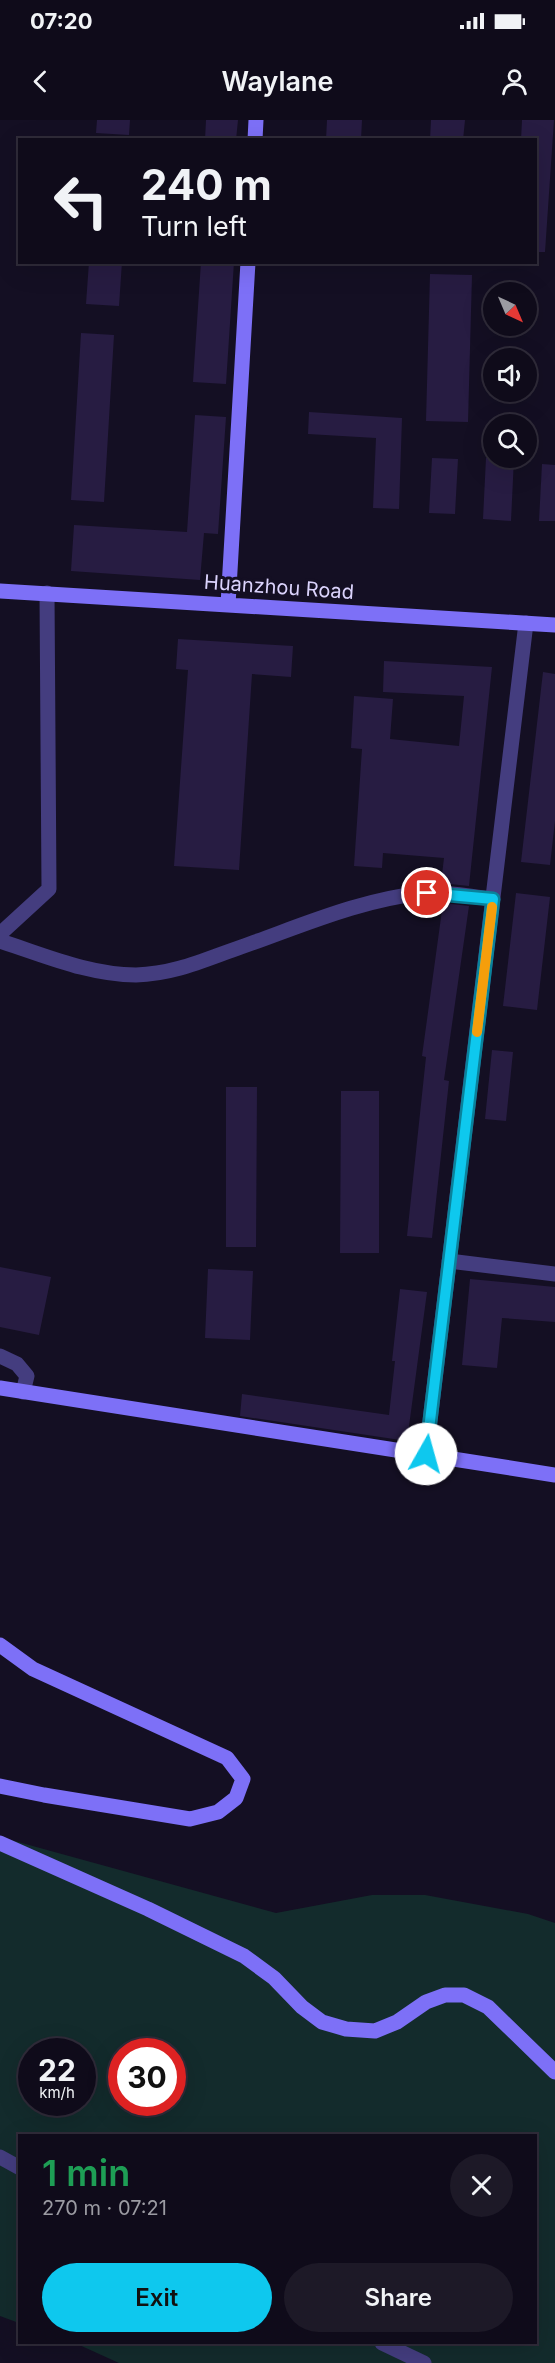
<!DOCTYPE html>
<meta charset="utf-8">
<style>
body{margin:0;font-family:Inter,sans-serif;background:#1d1927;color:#f1f3f6;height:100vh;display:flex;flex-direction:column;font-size:22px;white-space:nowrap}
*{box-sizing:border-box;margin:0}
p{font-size:20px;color:#9b9ba2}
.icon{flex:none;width:33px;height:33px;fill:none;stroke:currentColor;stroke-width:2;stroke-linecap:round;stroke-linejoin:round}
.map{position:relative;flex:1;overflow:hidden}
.sheet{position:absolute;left:18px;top:2014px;width:519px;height:210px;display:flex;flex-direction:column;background:#0f0b1a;border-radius:0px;box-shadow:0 6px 24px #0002,0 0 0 2px #2f2b39}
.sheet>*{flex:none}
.guide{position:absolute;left:18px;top:18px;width:519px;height:126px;border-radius:0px;box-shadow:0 6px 24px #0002,0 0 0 2px #2f2b39;background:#0f0b1a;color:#f1f3f6;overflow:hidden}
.needle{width:39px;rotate:136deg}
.buttons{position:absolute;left:483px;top:162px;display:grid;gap:12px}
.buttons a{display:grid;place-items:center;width:54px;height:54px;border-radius:50%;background:#0f0b1a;box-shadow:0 6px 24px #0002,0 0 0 2px #2f2b39;font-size:30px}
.speed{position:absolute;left:18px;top:1918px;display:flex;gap:12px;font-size:30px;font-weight:700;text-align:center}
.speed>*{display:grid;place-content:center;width:78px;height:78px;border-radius:50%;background:#0f0b1a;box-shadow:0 6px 24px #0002,0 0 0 2px #2f2b39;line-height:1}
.speed small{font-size:15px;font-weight:400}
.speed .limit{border:9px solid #d22;background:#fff;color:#111}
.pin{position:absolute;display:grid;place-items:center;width:51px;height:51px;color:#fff;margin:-26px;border:3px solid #fff;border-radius:50%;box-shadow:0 2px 6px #0007}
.me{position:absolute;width:66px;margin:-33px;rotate:7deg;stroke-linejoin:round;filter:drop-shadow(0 0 4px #0008)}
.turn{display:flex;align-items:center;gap:21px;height:126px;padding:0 24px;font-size:27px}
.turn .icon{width:78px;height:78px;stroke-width:2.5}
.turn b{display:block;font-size:42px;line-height:51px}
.round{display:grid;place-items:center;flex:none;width:63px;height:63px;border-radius:32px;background:#1d1927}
.head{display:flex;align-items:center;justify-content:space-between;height:102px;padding:0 24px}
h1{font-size:36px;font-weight:600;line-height:45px;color:#1e9e55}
.button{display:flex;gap:12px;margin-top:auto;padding:12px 24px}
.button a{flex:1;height:69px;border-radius:36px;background:#0ec8ee;color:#111;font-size:24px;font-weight:600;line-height:69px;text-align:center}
.button a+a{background:#1d1927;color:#f1f3f6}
.status{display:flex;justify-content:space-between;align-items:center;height:42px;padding:0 30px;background:#0f0b1a;direction:ltr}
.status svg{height:16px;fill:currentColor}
header{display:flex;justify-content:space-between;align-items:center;height:78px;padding:0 24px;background:#0f0b1a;font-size:27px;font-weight:600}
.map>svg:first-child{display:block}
.green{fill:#132b2c;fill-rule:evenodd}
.building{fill:#271c42}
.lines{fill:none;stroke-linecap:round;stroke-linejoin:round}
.street{stroke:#443d7f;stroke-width:15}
.secondary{stroke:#7d70f7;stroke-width:15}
.route-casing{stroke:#09829b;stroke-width:15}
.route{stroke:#0ec8ee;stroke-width:10}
.slow{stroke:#f59e0b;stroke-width:10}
.labels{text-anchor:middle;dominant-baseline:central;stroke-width:6;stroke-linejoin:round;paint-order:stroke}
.street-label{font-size:20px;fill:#dbd3fc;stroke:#140f23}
</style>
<div class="status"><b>07:20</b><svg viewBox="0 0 49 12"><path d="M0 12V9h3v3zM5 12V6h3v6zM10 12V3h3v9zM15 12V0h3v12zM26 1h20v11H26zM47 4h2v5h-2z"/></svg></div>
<header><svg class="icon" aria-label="back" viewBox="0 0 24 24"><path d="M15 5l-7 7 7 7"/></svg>Waylane<svg class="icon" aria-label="person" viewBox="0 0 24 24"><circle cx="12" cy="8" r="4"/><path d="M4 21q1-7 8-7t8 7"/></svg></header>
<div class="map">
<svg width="555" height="2243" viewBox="0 0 555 2243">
<rect width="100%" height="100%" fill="#140f23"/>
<path class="green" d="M0 1717 276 1793 372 1775H425L528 1794 555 1803V2243H119L75 2223H536V2016H20L19 2203 0 2196ZM32 1932H82V1983H32ZM122 1932H172V1983H122Z"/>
<path class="building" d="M97 0H130L129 15 96 13Z
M206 0H238L236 20H205Z
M327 0H362L361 20H326Z
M431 0H465L463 20H430Z
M522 0H554L545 132H536V20H521Z
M89 142H122L119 186 86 184Z
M201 142H234L226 264 193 262Z
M430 154 472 155 468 302 426 301Z
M81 213 114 215 104 382 71 380Z
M309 292 402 298 399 389 373 388 376 318 308 314Z
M195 295 226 297 218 414 204 413 200 460 71 451 74 405 187 412Z
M432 338 458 339 455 394 429 393Z
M486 338H514L511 401 483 399Z
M542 344 555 345V401H539Z
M178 519 293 526 291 557 252 554 239 750 174 746 188 550 176 549Z
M384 541 492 547 469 766 441 763 444 738 383 733 382 748 354 746 362 629 351 628 354 576 393 579 390 619 459 626 464 576 383 572Z
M543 552 555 554V701L550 745 521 742Z
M516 773 550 777 537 890 503 886Z
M443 783 469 786 444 960 449 961 432 1118 407 1116 426 937 422 936Z
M492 930 513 932 506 1001 485 999Z
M226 967H257L256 1127H226Z
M341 971H379V1133H340Z
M0 1147 51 1157 39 1215 0 1207Z
M208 1149 253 1151 250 1220 205 1218Z
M470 1159 555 1167V1202L502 1198 497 1248 462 1245Z
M400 1169 427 1172 407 1321 240 1296 242 1274 389 1295 395 1241H392Z"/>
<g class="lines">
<path class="street" d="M0 814 49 769 47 473
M0 821C44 835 89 855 136 855 175 854 206 839 241 827 301 806 361 779 425 773 446 771 471 777 493 779
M449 1141 555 1154
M0 1236 17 1244 27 1256 23 1272
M426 1334 526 503
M0 2037 20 2048
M382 2223 424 2243"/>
<path class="secondary" d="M255 20 256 0
M0 471 555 505
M228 485 248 142
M0 1268 555 1355
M0 1525 33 1549 227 1638 243 1659 236 1678 218 1692 190 1699 44 1675 0 1666
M0 1723 148 1789 244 1836 274 1858 302 1887 322 1902 346 1909 375 1911 397 1902 426 1882 445 1875H464L488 1887 555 1952"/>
</g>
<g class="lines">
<defs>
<path id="route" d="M426 1334 493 779 427 773"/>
</defs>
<use href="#route" class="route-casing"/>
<use href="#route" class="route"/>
<path class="slow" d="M477 912 492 787"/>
</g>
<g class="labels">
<g class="street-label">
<text transform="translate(279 467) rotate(4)">Huanzhou Road</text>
</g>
</g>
</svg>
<div class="buttons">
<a><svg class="needle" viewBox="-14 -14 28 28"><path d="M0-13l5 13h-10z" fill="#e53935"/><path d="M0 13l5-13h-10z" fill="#9b9ba2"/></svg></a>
<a><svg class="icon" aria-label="sound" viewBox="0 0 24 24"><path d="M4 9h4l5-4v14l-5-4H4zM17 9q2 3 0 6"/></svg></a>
<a><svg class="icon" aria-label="search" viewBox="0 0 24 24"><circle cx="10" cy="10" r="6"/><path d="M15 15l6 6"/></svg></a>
</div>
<div class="speed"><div>22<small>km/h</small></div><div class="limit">30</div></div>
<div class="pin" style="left:427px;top:773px;background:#d93025"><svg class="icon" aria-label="arrive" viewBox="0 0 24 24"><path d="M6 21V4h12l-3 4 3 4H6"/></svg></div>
<svg class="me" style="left:426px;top:1334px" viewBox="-20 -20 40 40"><circle r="19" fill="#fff"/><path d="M0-13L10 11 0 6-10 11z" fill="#0ec8ee"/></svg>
<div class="guide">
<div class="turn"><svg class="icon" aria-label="left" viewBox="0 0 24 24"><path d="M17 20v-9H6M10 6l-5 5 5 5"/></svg><div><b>240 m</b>Turn left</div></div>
</div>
<section class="sheet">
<div class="head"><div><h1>1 min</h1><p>270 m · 07:21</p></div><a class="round"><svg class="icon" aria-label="close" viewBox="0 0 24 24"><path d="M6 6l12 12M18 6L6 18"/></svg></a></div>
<div class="button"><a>Exit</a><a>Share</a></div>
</section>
</div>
